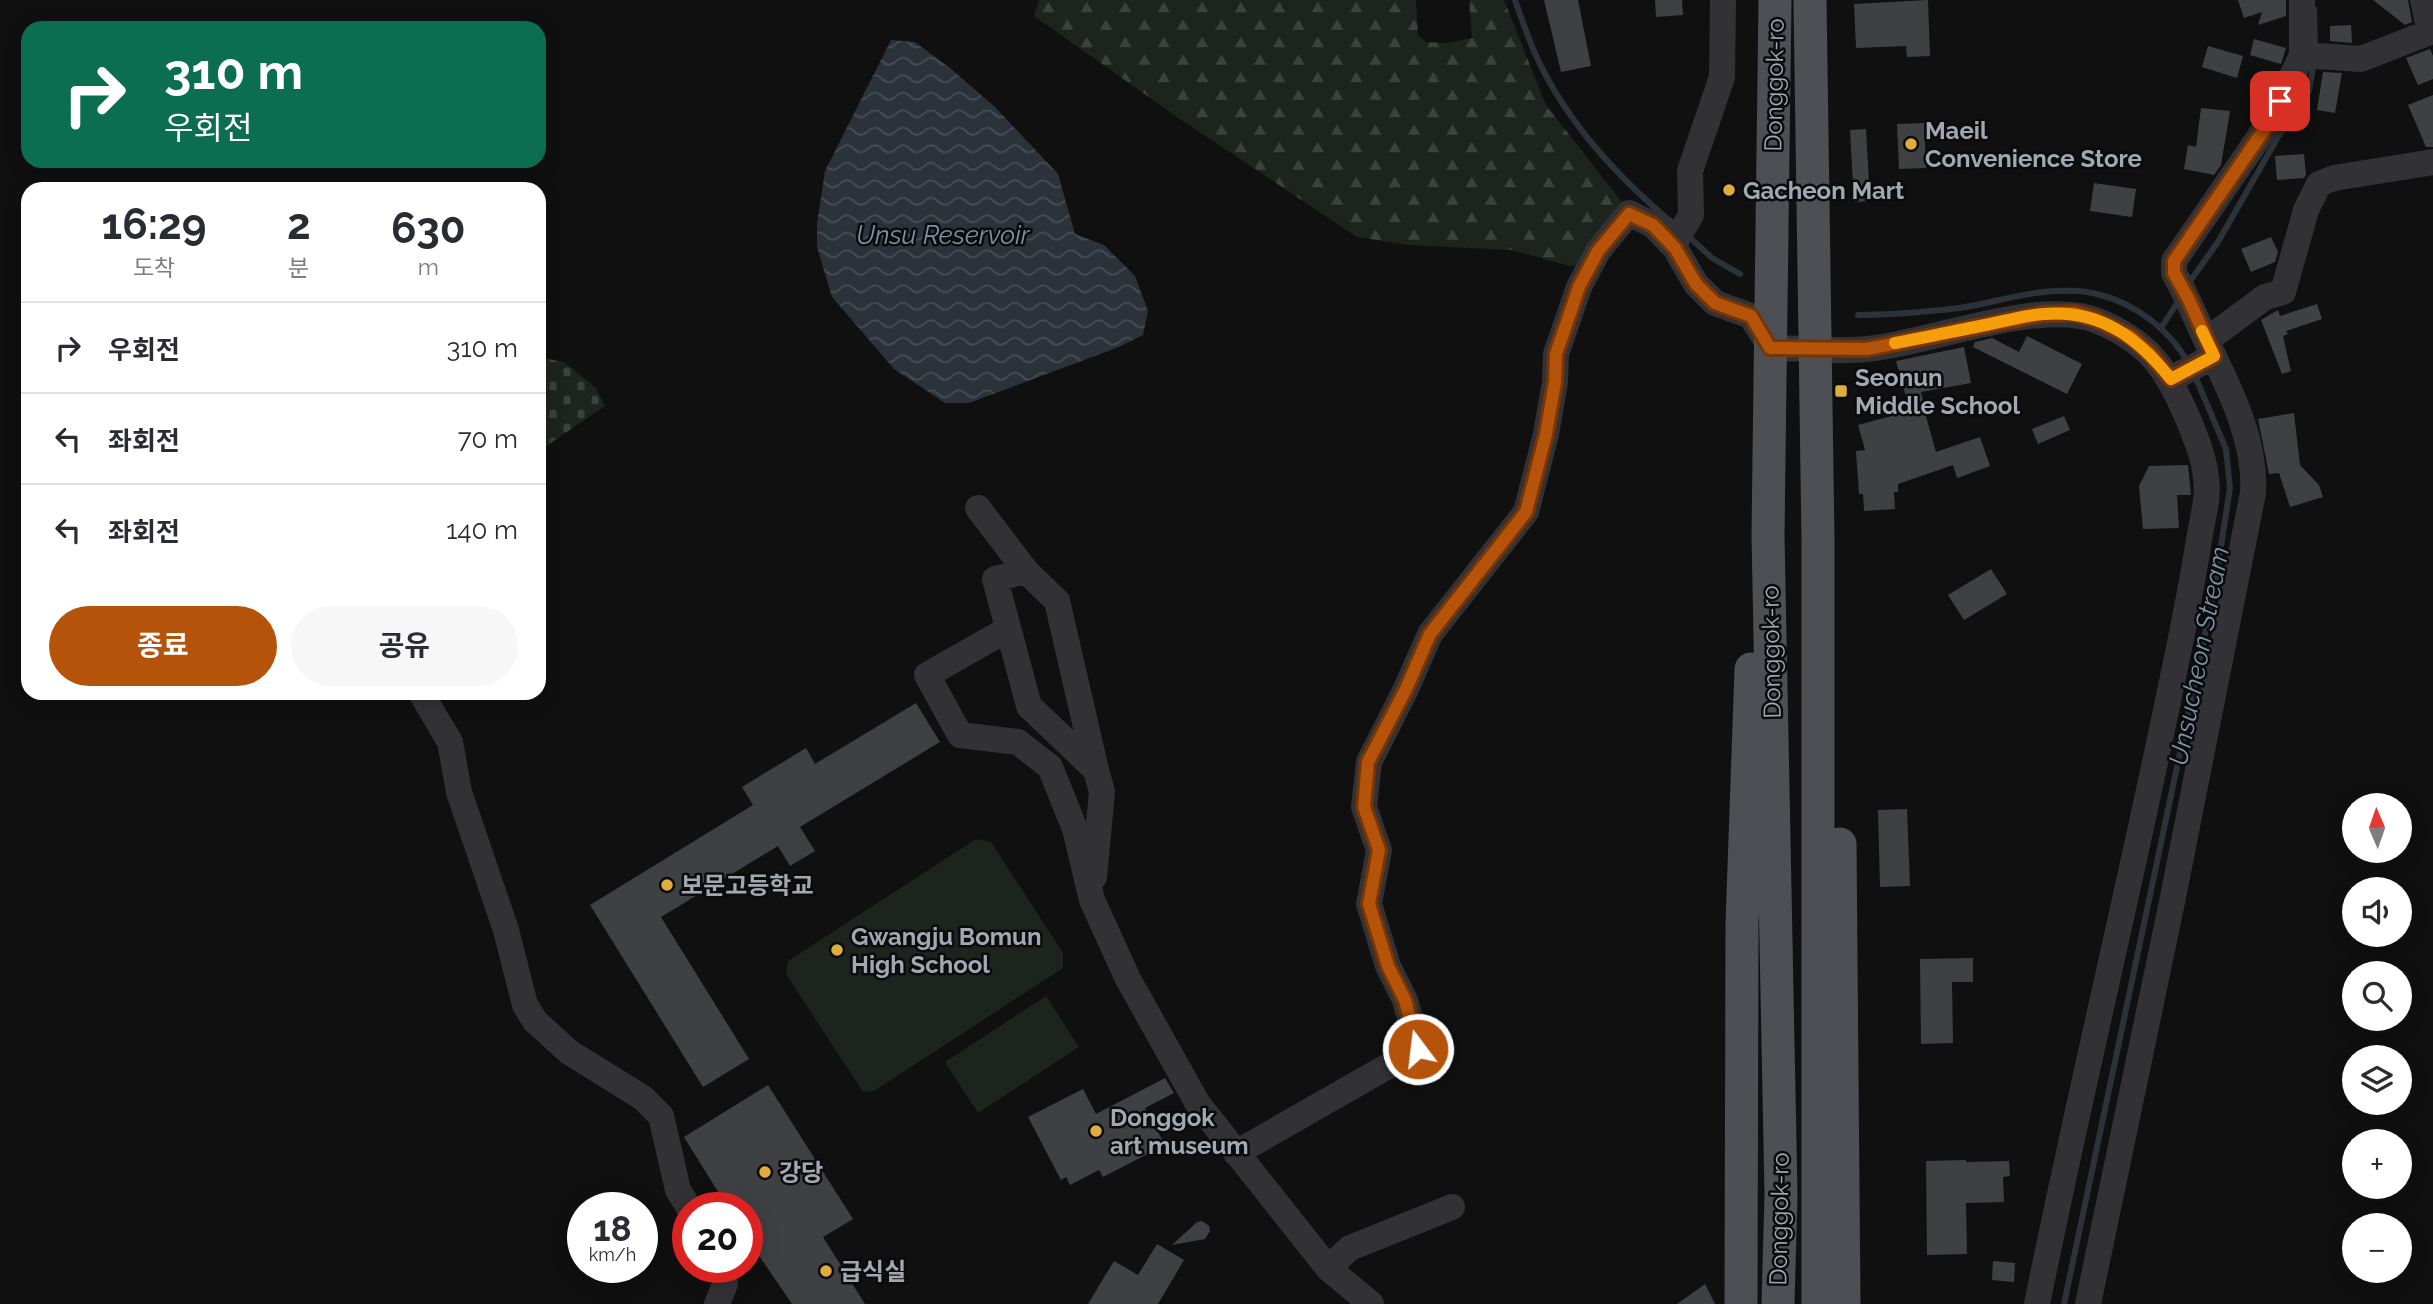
<!DOCTYPE html>
<html lang="ko">
<meta charset="utf-8">
<style>
body{margin:0;font-family:Raleway,"Noto Sans KR",sans-serif;background:#f7f7f7;color:#2b2b33;height:100vh;display:flex;flex-direction:column;font-size:26px;white-space:nowrap}
*{box-sizing:border-box;margin:0}
p{font-size:23px;color:#7c7c81}
.icon{flex:none;width:38px;height:38px;fill:none;stroke:currentColor;stroke-width:2;stroke-linecap:round;stroke-linejoin:round}
.map{position:relative;flex:1;overflow:hidden}
.drawer{position:absolute;left:21px;top:182px;width:525px;height:518px;display:flex;flex-direction:column;background:#fff;border-radius:21px;box-shadow:0 4px 18px #0003}
.drawer>*{flex:none}
.banner{position:absolute;left:21px;top:21px;width:525px;height:147px;border-radius:21px;box-shadow:0 4px 18px #0003;background:#0b6e4f;color:#fff;overflow:hidden}
.needle{width:46px;rotate:358deg}
.tools{position:absolute;left:2342px;top:793px;display:grid;gap:14px}
.tools a{display:grid;place-items:center;width:70px;height:70px;border-radius:50%;background:#fff;box-shadow:0 4px 18px #0003;font-size:35px}
.speed{position:absolute;left:567px;top:1192px;display:flex;gap:14px;font-size:35px;font-weight:700;text-align:center}
.speed>*{display:grid;place-content:center;width:91px;height:91px;border-radius:50%;background:#fff;box-shadow:0 4px 18px #0003;line-height:1}
.speed small{font-size:18px;font-weight:400}
.speed .limit{border:10px solid #d22;background:#fff;color:#111}
.pin{position:absolute;display:grid;place-items:center;width:60px;height:60px;color:#fff;margin:-30px;border-radius:14px;box-shadow:0 4px 10px #0006}
.me{position:absolute;width:77px;margin:-38px;rotate:345deg;stroke-linejoin:round;filter:drop-shadow(0 0 5px #0008)}
.turn{display:flex;align-items:center;gap:24px;height:147px;padding:0 28px;font-size:32px}
.turn .icon{width:91px;height:91px;stroke-width:2.5}
.turn b{display:block;font-size:49px;line-height:60px}
.eta{display:flex;justify-content:space-evenly;align-items:center;height:119px;text-align:center}
.eta b{font-size:42px;font-weight:700;line-height:49px}
.button{display:flex;gap:14px;margin-top:auto;padding:14px 28px}
.button a{flex:1;height:80px;border-radius:42px;background:#b45309;color:#fff;font-size:28px;font-weight:700;line-height:80px;text-align:center}
.button a+a{background:#f7f7f7;color:#2b2b33}
ul{padding:0;list-style:none}
li{display:flex;align-items:center;gap:21px;height:91px;padding:0 28px;border-top:2px solid #e1e1e2}
li div{flex:1}
li b{display:block;font-size:26px}
li em{font-style:normal}
.map>svg:first-child{display:block}
.forest{fill:url(#forest-firs)}
.cemetery{fill:url(#cemetery-stones)}
.park{fill:#1d241e}
.water{fill:url(#water-waves)}
.lines{fill:none;stroke-linecap:round;stroke-linejoin:round}
.stream{stroke:#2b3239;stroke-width:6}
.building{fill:#3f4044}
.minor{stroke:#323236;stroke-width:26}
.major{stroke:#4e4f55;stroke-width:33}
.route-casing{stroke:#753606;stroke-width:18}
.route{stroke:#b45309;stroke-width:12}
.slow{stroke:#f59e0b;stroke-width:12}
.poi-dot{fill:#dfad3b;stroke:#0b0b0c;stroke-width:2.5}
.labels{text-anchor:middle;dominant-baseline:central;stroke-width:5;stroke-linejoin:round;paint-order:stroke}
.street-label{font-size:24px;fill:#a3a7b1;stroke:#0b0b0c}
.poi-label{font-size:24px;font-weight:bold;fill:#a3a7b1;stroke:#0b0b0c;text-anchor:start}
.water-label{font-size:26px;font-style:italic;fill:#7c93a9;stroke:#0b0b0c}
</style>
<div class="map">
<svg width="2433" height="1304" viewBox="0 0 2433 1304">
<defs>
<pattern id="forest-firs" width="22" height="20" patternUnits="userSpaceOnUse" patternTransform="scale(1.75)"><rect width="22" height="20" fill="#1d241e"/><path d="M5 1l3.5 6h-7zM16 11l3.5 6h-7z" fill="#3b413c"/></pattern>
<pattern id="cemetery-stones" width="16" height="16" patternUnits="userSpaceOnUse" patternTransform="scale(1.75)"><rect width="16" height="16" fill="#1d241e"/><path d="M2 7V4a2 2 0 0 1 4 0v3zM10 15v-3a2 2 0 0 1 4 0v3z" fill="#3b413c"/></pattern>
<pattern id="water-waves" width="16" height="10" patternUnits="userSpaceOnUse" patternTransform="scale(1.75)"><rect width="16" height="10" fill="#2b3239"/><path d="M0 5q4-4 8 0t8 0" fill="none" stroke="#474d53"/></pattern>
</defs>
<rect width="100%" height="100%" fill="#101011"/>
<path class="forest" d="M1039 0H1416L1418 35 1426 42 1448 43 1472 38 1469 0H1504L1546 105 1625 206 1594 241 1574 267 1511 250 1408 245 1357 237 1180 119 1034 16Z"/>
<path class="cemetery" d="M539 357 564 362 595 387 605 406 539 451Z"/>
<path class="park" d="M976 839 991 842 1063 953V968L874 1091 863 1092 786 974 788 961Z
M1046 996 1079 1047 978 1113 945 1062Z"/>
<path class="water" d="M891 40 915 42 950 68 995 107 1058 174 1075 234 1104 245 1135 276 1148 311 1143 335 1119 347 969 403H945L894 369 832 297 817 247V224L825 171Z"/>
<g class="lines">
<path class="stream" d="M1515 0C1521 17 1527 34 1534 51 1564 120 1618 178 1676 226
M2314 9 2315 47
M1687 235 1712 258 1740 274
M2188 284 2218 242 2278 137 2309 91 2314 61
M1858 315C1892 315 1925 312 1959 308 1987 304 2015 295 2043 292 2059 290 2082 290 2097 294 2134 303 2170 329 2188 363
M2161 328 2179 300
M2064 1304 2214 591 2230 488 2226 449 2195 376"/>
</g>
<path class="building" d="M1544 0H1578L1591 66 1561 72Z
M1655 0H1682L1683 15 1656 17Z
M1928 0 1930 56 1907 57 1906 46 1856 48 1854 4Z
M2238 0H2286V16L2258 25 2262 12 2244 18Z
M2373 0H2408L2412 22 2405 25Z
M2351 25 2352 43 2330 41V26Z
M2254 39 2286 48 2281 64 2250 55Z
M2208 46 2243 56 2237 78 2202 67Z
M2430 49 2433 56V79L2418 85 2406 58Z
M2323 72 2342 73 2335 113 2317 110Z
M2433 95V147H2426L2408 105Z
M2201 108 2230 111 2221 165 2214 175 2184 169 2188 145 2196 147Z
M1924 123 1926 168 1899 169 1897 124Z
M1866 129 1870 201 1854 202 1850 130Z
M2304 154 2306 175 2304 178 2277 180 2275 156Z
M2094 183 2136 189 2132 217 2090 211Z
M2271 237 2278 252 2275 262 2251 272 2241 249Z
M2317 304 2322 319 2286 331 2288 334 2283 336 2291 371 2282 374 2261 320 2278 310 2280 316Z
M2027 336 2082 364 2067 394 1973 347 1975 342 1992 338 2019 352Z
M1964 347 1971 383 1921 392 1927 420 1936 452 1980 437 1990 466 1957 478 1953 465 1898 484V492H1894L1895 509 1864 511 1863 494H1859L1856 451 1865 450 1858 425 1910 411 1896 361Z
M2294 413 2300 465 2319 485 2323 497 2290 507 2279 473 2269 474 2258 419Z
M2064 416 2070 430 2038 444 2032 429Z
M2188 465 2191 495H2177L2179 528 2143 529 2139 486 2149 466Z
M1991 569 2007 594 1964 620 1948 595Z
M916 703 940 742 800 827 815 851 790 866 778 846 661 917 749 1059 703 1087 590 905 753 805 742 787 806 748 815 764Z
M1907 809 1910 886 1880 887 1878 810Z
M1973 958V982H1952L1953 1043 1921 1044 1920 959Z
M1165 1078 1174 1093 1145 1108 1165 1145 1103 1177 1099 1170 1070 1185 1066 1177 1061 1180 1028 1117 1083 1089 1096 1114Z
M768 1085 853 1219 823 1237 865 1304H792L747 1238V1208H728L684 1137Z
M1966 1160V1162L2009 1161 2010 1176 2003 1177 2004 1202 1966 1203 1967 1254 1927 1255 1926 1161Z
M1202 1221 1209 1226 1210 1231 1205 1239 1172 1245 1197 1222Z
M1157 1244 1184 1260 1158 1304H1088L1114 1261 1138 1275Z
M1993 1261 2015 1263 2014 1282 1992 1280Z
M1705 1284 1715 1304H1677Z"/>
<g class="lines">
<path class="minor" d="M1723 0 1722 77 1690 171 1691 215 1677 239 1675 248 1696 284 1715 303 1751 316 1771 348C1802 348 1836 352 1867 349 1930 343 2041 297 2098 321 2149 342 2167 369 2188 419 2196 438 2204 457 2206 478 2209 498 2202 520 2199 540 2191 592 2180 644 2169 696 2127 899 2078 1101 2037 1304
M2302 55 2361 59 2430 32 2423 0
M2207 340 2265 297 2283 292 2306 210 2319 184 2334 178 2433 162
M2171 379 2214 356
M978 508 1026 571
M1008 629 927 675 960 735 1018 742 1050 767 1075 829 1092 900 1128 979 1198 1104 1328 1268 1371 1304
M421 693 450 742 459 792 506 930 525 1005 535 1021 569 1052 643 1098 661 1116 678 1190 689 1208
M1094 877 1102 792 1096 770 1057 601 1026 571 995 579 1029 706 1096 770
M1236 1153 1418 1049 1405 1000 1388 966 1369 904 1379 850 1364 807 1369 762 1406 689 1430 634 1526 512 1546 434 1555 382 1556 354 1579 287 1598 251 1629 213 1653 225 1675 248
M1328 1268 1350 1248 1452 1207
M717 1304 725 1284 724 1267
M2088 1304 2172 902 2253 493C2256 445 2234 398 2213 355 2200 328 2189 300 2174 273V261L2273 117 2302 55V0"/>
<path class="major" d="M1775 0 1768 535 1781 1195 1778 1304
M1810 0 1818 540V1304
M1840 844 1844 1304
M1741 1304 1742 924 1751 669"/>
</g>
<g class="lines">
<defs>
<path id="route" d="M1418 1049 1405 1000 1388 966 1369 904 1379 850 1364 807 1368 762 1406 689 1430 634 1526 512 1546 434 1555 382 1556 354 1579 287 1598 251 1629 214 1653 225 1675 248 1696 284 1715 303 1751 316 1770 348 1867 349 2042 314 2074 313 2095 319 2131 337 2151 355 2171 379 2214 356 2189 300 2174 273V261L2273 117 2280 101"/>
</defs>
<use href="#route" class="route-casing"/>
<use href="#route" class="route"/>
<path class="slow" d="M1895 343C1927 337 1959 330 1990 324 2008 320 2026 315 2043 314 2100 309 2137 337 2171 379L2214 356 2202 331"/>
</g>
<g class="poi-dot">
<circle cx="1911" cy="144" r="7"/>
<circle cx="1729" cy="190" r="7"/>
<rect x="1834" y="384" width="14" height="14" rx="3.5"/>
<circle cx="667" cy="885" r="7"/>
<circle cx="837" cy="950" r="7"/>
<circle cx="1096" cy="1131" r="7"/>
<circle cx="765" cy="1172" r="7"/>
<circle cx="826" cy="1271" r="7"/>
</g>
<g class="labels">
<g class="street-label">
<text transform="translate(1774 85) rotate(-89)">Donggok-ro</text>
<text transform="translate(1771 652) rotate(-91)">Donggok-ro</text>
<text transform="translate(1779 1219) rotate(-89)">Donggok-ro</text>
</g>
<g class="poi-label">
<text x="1925" y="130">Maeil<tspan x="1925" dy="28">Convenience Store</tspan></text>
<text x="1743" y="190">Gacheon Mart</text>
<text x="1855" y="377">Seonun<tspan x="1855" dy="28">Middle School</tspan></text>
<text x="681" y="885">보문고등학교</text>
<text x="851" y="936">Gwangju Bomun<tspan x="851" dy="28">High School</tspan></text>
<text x="1110" y="1117">Donggok<tspan x="1110" dy="28">art museum</tspan></text>
<text x="779" y="1172">강당</text>
<text x="840" y="1271">급식실</text>
</g>
<g class="water-label">
<text x="943" y="235">Unsu Reservoir</text>
<text transform="translate(2199 656) rotate(-79)">Unsucheon Stream</text>
</g>
</g>
</svg>
<div class="tools">
<a><svg class="needle" viewBox="-14 -14 28 28"><path d="M0-13l5 13h-10z" fill="#e53935"/><path d="M0 13l5-13h-10z" fill="#7c7c81"/></svg></a>
<a><svg class="icon" aria-label="sound" viewBox="0 0 24 24"><path d="M4 9h4l5-4v14l-5-4H4zM17 9q2 3 0 6"/></svg></a>
<a><svg class="icon" aria-label="search" viewBox="0 0 24 24"><circle cx="10" cy="10" r="6"/><path d="M15 15l6 6"/></svg></a>
<a><svg class="icon" aria-label="layers" viewBox="0 0 24 24"><path d="M12 4l9 5-9 5-9-5zM3 14l9 5 9-5"/></svg></a>
<a>+</a>
<a>−</a>
</div>
<div class="speed"><div>18<small>km/h</small></div><div class="limit">20</div></div>
<div class="pin" style="left:2280px;top:101px;background:#d93025"><svg class="icon" aria-label="arrive" viewBox="0 0 24 24"><path d="M6 21V4h12l-3 4 3 4H6"/></svg></div>
<svg class="me" style="left:1418px;top:1049px" viewBox="-20 -20 40 40"><circle r="17" fill="#b45309" stroke="#fff" stroke-width="3"/><path d="M0-11L8 9 0 5-8 9z" fill="#fff"/></svg>
<div class="banner">
<div class="turn"><svg class="icon" aria-label="right" viewBox="0 0 24 24"><path d="M7 20v-9h11M14 6l5 5-5 5"/></svg><div><b>310 m</b>우회전</div></div>
</div>
<section class="drawer">
<div class="eta">
<div><b>16:29</b><p>도착</p></div>
<div><b>2</b><p>분</p></div>
<div><b>630</b><p>m</p></div>
</div>
<ul>
<li><svg class="icon" aria-label="right" viewBox="0 0 24 24"><path d="M7 20v-9h11M14 6l5 5-5 5"/></svg><div><b>우회전</b></div><em>310 m</em></li>
<li><svg class="icon" aria-label="left" viewBox="0 0 24 24"><path d="M17 20v-9H6M10 6l-5 5 5 5"/></svg><div><b>좌회전</b></div><em>70 m</em></li>
<li><svg class="icon" aria-label="left" viewBox="0 0 24 24"><path d="M17 20v-9H6M10 6l-5 5 5 5"/></svg><div><b>좌회전</b></div><em>140 m</em></li>
</ul>
<div class="button"><a>종료</a><a>공유</a></div>
</section>
</div>
